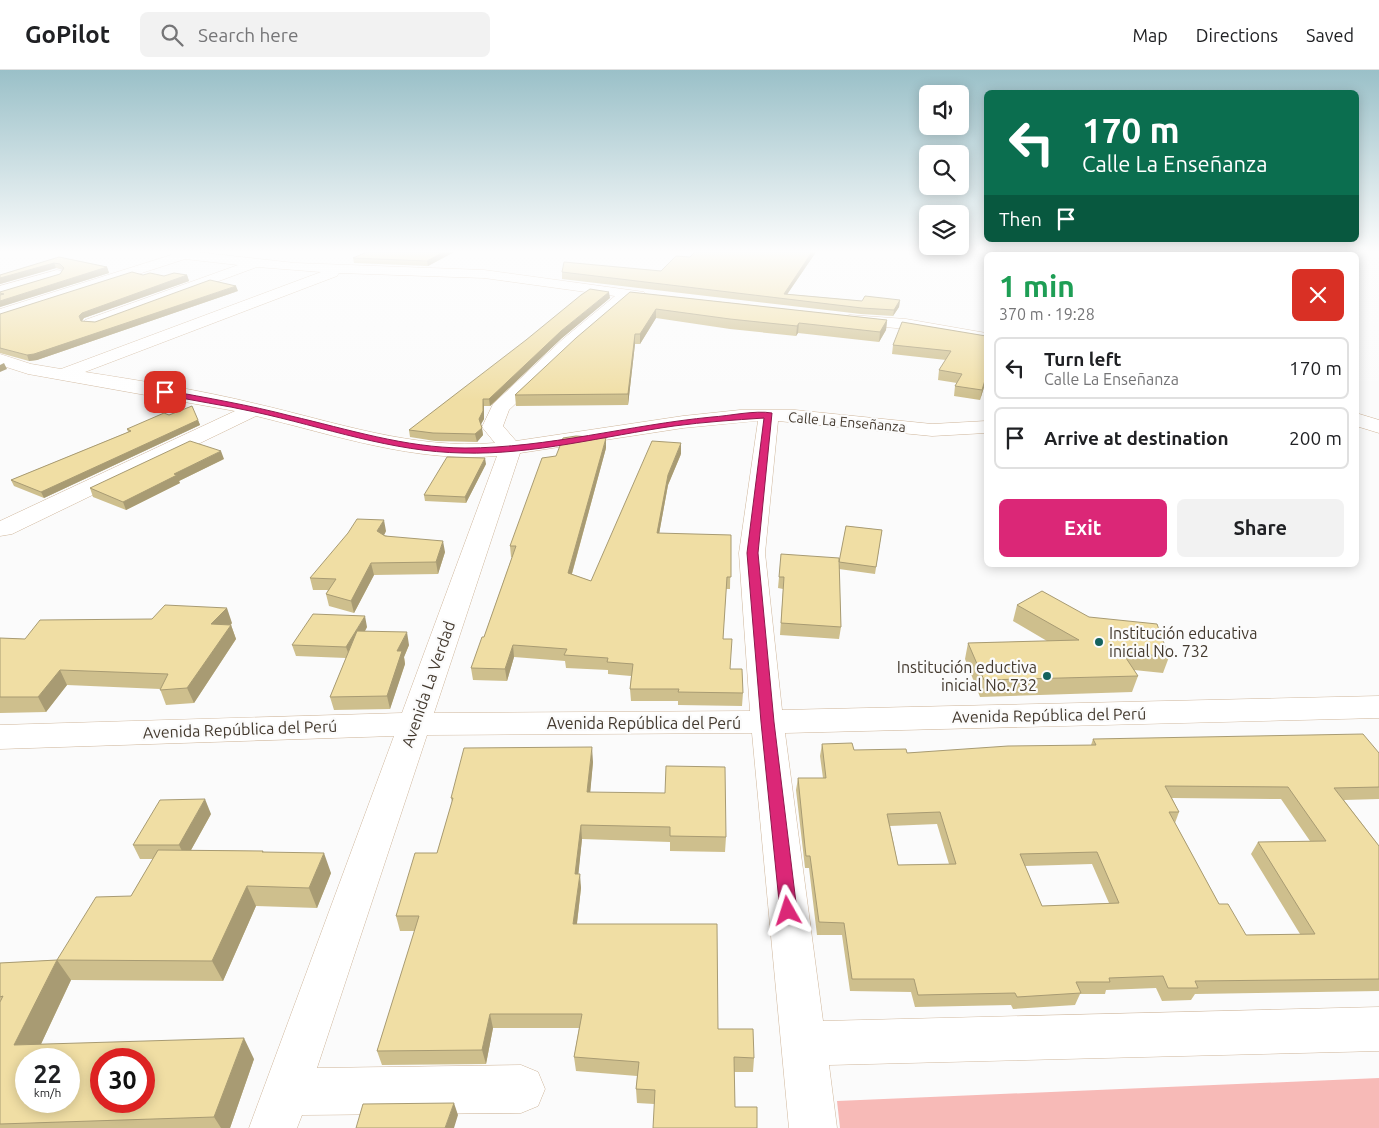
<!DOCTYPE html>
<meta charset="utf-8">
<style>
body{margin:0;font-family:Ubuntu,sans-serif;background:#f2f2f2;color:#202124;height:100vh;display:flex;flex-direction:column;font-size:19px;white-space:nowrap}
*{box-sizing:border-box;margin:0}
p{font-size:16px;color:#757577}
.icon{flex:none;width:28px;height:28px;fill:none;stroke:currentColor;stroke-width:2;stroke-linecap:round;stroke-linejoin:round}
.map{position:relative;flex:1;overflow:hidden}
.side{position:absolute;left:984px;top:182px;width:375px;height:315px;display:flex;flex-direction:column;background:#fff;border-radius:8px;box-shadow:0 2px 12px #0003}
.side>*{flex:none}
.banner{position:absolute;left:984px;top:20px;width:375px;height:152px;border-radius:8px;box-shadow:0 2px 12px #0003;background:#0b6e4f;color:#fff;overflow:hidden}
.tools{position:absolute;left:919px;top:15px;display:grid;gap:10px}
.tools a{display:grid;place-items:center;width:50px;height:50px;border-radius:8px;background:#fff;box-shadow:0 2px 12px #0003;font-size:25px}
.speed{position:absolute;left:15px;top:978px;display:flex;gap:10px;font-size:25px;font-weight:700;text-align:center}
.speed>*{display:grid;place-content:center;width:65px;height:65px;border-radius:50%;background:#fff;box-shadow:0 2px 12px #0003;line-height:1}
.speed small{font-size:12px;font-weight:400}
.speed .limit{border:8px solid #d22;background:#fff;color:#111}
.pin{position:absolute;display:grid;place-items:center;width:42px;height:42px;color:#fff;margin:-21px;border-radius:10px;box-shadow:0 2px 8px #0006}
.me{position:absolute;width:55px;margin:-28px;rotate:354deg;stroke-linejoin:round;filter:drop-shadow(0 0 4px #0008)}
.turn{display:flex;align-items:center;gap:18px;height:105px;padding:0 15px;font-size:22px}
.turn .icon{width:65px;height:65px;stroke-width:2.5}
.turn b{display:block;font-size:35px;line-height:42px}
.then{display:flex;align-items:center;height:48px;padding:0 15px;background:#0003;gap:10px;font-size:19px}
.round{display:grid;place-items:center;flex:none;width:52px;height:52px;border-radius:8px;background:#f2f2f2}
.overview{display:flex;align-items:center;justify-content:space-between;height:85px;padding:0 15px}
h1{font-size:30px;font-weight:700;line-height:38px;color:#1e9e55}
.cta{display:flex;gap:10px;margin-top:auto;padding:10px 15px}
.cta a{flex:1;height:58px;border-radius:8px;background:#db2777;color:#fff;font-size:20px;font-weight:700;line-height:58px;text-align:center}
.cta a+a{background:#f2f2f2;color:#202124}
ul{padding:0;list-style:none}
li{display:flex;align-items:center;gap:15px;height:62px;margin:0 10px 8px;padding:0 5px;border:2px solid #e0e0e0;border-radius:8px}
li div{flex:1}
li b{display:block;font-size:19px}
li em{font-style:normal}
header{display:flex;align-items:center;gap:30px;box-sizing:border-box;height:70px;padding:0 25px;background:#fff;border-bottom:1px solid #e0e0e0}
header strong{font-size:24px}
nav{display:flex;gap:28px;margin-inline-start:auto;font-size:18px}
.search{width:350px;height:45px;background:#f2f2f2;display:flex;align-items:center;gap:12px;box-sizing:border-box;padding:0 18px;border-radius:8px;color:#757577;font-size:19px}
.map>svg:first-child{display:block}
.green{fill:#f7bab7}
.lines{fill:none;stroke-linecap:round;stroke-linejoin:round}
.minor-casing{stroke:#cfb69b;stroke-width:1}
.minor{fill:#fff;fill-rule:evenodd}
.wall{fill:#cebf8d;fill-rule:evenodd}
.shaded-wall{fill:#a89b73}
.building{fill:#f0dea4;stroke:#a89b73;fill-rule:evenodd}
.route{fill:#db2777;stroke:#8e194d}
.poi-dot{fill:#14625e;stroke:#fbfbfb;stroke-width:2}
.labels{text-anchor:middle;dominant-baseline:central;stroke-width:4.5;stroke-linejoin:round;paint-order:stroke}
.far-street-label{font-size:14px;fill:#443a2f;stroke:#fbfbfb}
.poi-label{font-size:16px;fill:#443a2f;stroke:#fbfbfb;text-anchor:start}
.street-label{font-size:16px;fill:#443a2f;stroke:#fbfbfb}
</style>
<header>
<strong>GoPilot</strong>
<div class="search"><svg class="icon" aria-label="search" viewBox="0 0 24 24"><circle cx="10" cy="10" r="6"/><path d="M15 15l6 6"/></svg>Search here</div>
<nav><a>Map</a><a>Directions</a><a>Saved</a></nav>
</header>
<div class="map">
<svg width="1379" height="1058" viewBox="0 0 1379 1058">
<rect width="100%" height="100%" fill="#fbfbfb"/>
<path class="green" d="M1379 1008V1058H840L837 1031Z"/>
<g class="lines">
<defs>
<path id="minor" d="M170 182H196L295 193 484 200 644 222 647 225 644 228H631L575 277 509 340 503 356 516 371 683 346 740 340H795L932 354 986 351V363L932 366 778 351 765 483 782 640 1379 626V648L785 663 823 951 1379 937V981L829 995 837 1058H789L752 663 427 665 317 998 521 995 538 1002 545 1019 538 1036 521 1043 302 1045 297 1058H249L394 666 0 679V655L402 643 497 386C415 393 335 365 256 346L12 464 0 466V451L235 341 28 304 0 295V284L31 294 61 299 321 202 257 197 97 256H85L83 253 85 250 238 195 185 189 0 249V239L171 185ZM339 203 484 208 615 226 563 269 493 334 482 357 495 373C414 380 335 352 257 334 200 320 142 311 85 302L337 206ZM758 351 739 483 750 641 434 643 520 383 683 358Z
M57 200 62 201 64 204 62 207 0 226V216Z
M850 245 906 249 986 263V273L906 259 844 253 842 250 844 247Z
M1356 343 1379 350V363L1356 356Z"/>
</defs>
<use href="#minor" class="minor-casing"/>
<use href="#minor" class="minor"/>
</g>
<path class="wall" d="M454 182 428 196 354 193 353 188Z
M695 182H816L787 224 862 231 900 230 899 237 893 246 861 244 562 209V202L661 201 690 187Z
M59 187 107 197 109 203 0 237V222L60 204 63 200 56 198 0 214V205Z
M143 205 164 206 187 205 189 211 84 248 82 251 95 252 238 221 37 290 29 291 0 283V244Z
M630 222 887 250 886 260 879 272 798 263 796 266 730 259 656 248 640 274H635L628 335 516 336 515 325Z
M610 228 562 268 490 336H484V349L481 354 483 365 477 372 435 371 410 367 409 360Z
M986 266V311L980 330 954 326 955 316 957 313 938 310 939 300 946 290 892 284 893 275Z
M169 345 198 350 200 355 44 428 14 416 11 410 128 362 127 359Z
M606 378 572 504 591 511 681 384 668 415 659 464 731 465 730 519H726L723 569 730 599 743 623 742 636 678 635V631H631L630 619 631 606 608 604V600L566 598 565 591 514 587 507 611 473 610 471 598 484 567 512 487H511L510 476Z
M224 389 179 411 180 413 126 440 93 427 90 418Z
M486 394 466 433 425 431 424 425Z
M846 456 882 460 875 504 839 499 841 557 839 569 780 565 783 519 778 518 779 507 839 496Z
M386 461 384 465 445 482 438 504 374 505 354 543 329 536 326 524 328 520H313L310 508Z
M1017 535 1089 547 1169 587 1163 603 1134 600 1138 606 1132 622 980 627 965 589 968 573 1047 571 1013 551Z
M232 553 231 555 236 569 194 633 166 635 160 619 67 615 46 642 0 643V568L25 569Z
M367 557 365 561 409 575 404 587 405 594 390 639 334 640 330 627 346 588 296 586 292 575Z
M1093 669 1379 683V729L1344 730 1379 776V921L1195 924 1191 930 1162 931 1156 918 1106 920 1105 924H1080L1075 935 1013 939 1011 935 915 937 911 922 850 921 842 865H817L809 798H805L804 789 796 720 798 708H823L820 686 822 674 854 680 907 683 1091 675ZM1172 728 1281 729 1310 771 1258 772 1251 784 1300 864 1246 865 1219 834 1175 753 1179 742ZM937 754 949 794 898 795 890 756ZM1092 794 1109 833 1042 836 1025 796Z
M593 692 590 722 726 767 725 782 670 781V772L582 769 578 804 581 818 577 854 718 959 754 988 753 1002H734L735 1037 757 1058 654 1034 637 1033 636 1019 637 1006 576 1001 574 987 579 958H493L486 994 382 995 377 981 415 861H400L396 846 437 783 452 732 451 728Z
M211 744 191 780 263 781 264 782 331 803 317 838 256 836 223 911 71 910 41 974 254 989 230 1058H0V893L57 890 131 826 153 789H140L133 775Z"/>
<path class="shaded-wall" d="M444 182H454L428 196 427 191Z
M812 182H816L784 229V224Z
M54 193 56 198 0 214V208Z
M107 197 109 203 0 237V231Z
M187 205 189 211 84 248 81 252 79 246 82 243Z
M236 216 238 221 37 290 29 291 27 285Z
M609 222 610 228 562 268 490 336 489 329 561 261Z
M900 230 899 237 893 246 894 240Z
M656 239V248L640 274V264Z
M887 250 886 260 879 272 880 262Z
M799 253 798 263 796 266 797 256Z
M635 264V274L628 335V324Z
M4 293 7 299 0 302V295Z
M986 307V311L980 330 982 320Z
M483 329 484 336V349L480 356 479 349Z
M198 350 200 355 44 428 41 422Z
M482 358 483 365 477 372 475 364Z
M606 368V378L569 514 568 503Z
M681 373V384L668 415 657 475V463L668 405Z
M221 381 224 389 179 411 180 413 126 440 123 432 174 404Z
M485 388 486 394 466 433 465 427Z
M384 450 386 461 380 473 377 461Z
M443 471 445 482 438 504 436 492Z
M371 493 374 505 354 543 351 531Z
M227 538 232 553 216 569 211 554Z
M365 546 367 557 350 588 346 577Z
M231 555 236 569 194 633 187 618Z
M407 562 409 575 404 587 405 594 390 639 387 626 397 581Z
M513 575 514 587 507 611 505 599Z
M60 600 67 615 46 642 38 627Z
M592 677 593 692 589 736 587 722Z
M205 729 211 744 186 789 179 775Z
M581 755 582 769 577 818 575 804Z
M324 783 331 803 317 838 309 818Z
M580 804 581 818 575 869 573 854Z
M247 816 256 836 223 911 212 891Z
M57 890 71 910 34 989 14 975Z
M490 944 493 958 486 994 482 980Z
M244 968 254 989 230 1058H221L214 1047Z
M454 1033 458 1045 454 1058H445Z"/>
<path class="building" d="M367 182H444L427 191 353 188Z
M695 182H812L784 224 862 231 865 226 900 230 894 240 862 238 562 202 564 192 661 201 676 186 690 187Z
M59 187 107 197 0 231V225L4 224 0 223V222L60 204 64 198 60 194 54 193 0 208V205Z
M132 202 143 205 150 203 164 206 174 203 187 205 82 243 79 246 81 251 95 252 210 210 236 216 34 284 27 285 0 278V244Z
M590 219 609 222 561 261 489 329H483V341L479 349 482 358 475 364 433 363 409 360 526 270 581 225Z
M630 222 887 250 880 262 799 253 797 256 730 249 656 239 640 264H635L628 324 515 325 576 268Z
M902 252 986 266V307L982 320 955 316 962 304 939 300 951 281 893 275Z
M192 336 198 350 41 422 11 410 131 361 127 359 164 343 169 345Z
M576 366 606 368 568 503 591 511 652 371 681 373 668 405 657 463 731 465V507H727L723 569H732L730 599H742L743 623 678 622 679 619H630L633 594 607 592 608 588 564 585 567 579 513 575 505 599 471 598 482 567H484L516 476H510L542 388 556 386 563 368Z
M190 371 221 381 174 404 177 405 123 432 90 418Z
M447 387 485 388 465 427 424 425Z
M357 449 384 450 377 461 385 466 443 471 436 492 371 493 351 531 326 524 336 509 310 508 348 463Z
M846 456 882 460 876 497 839 492Z
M781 484 839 488 841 557 781 553 784 507H779Z
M1042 521 1089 547 1157 554 1169 587 1122 582 1138 606 984 610 968 573 1079 570 1017 535Z
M165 535 227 538 211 554 231 555 187 618 160 620 168 604 60 600 38 627H0V568L25 569 40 550 152 549Z
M313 544 365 546 346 577 292 575Z
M357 561 407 562 397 581H402L387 626 330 627Z
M1363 664 1379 683V717L1334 718 1379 776V909L1195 911 1198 918H1168L1163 906 1109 908 1110 912H1076L1081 923 1017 927 1015 923 918 925 914 909H852L844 853 819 852 810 786H806L805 777 798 708H826L822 674 852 673 854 680 906 679 907 683 1008 676 1096 675 1093 669ZM1165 716 1288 717 1326 771 1258 772 1315 864 1246 865 1228 834H1219L1169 742H1179ZM940 742 956 794 898 795 887 744ZM1097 782 1119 833 1042 836 1020 784Z
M592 677 587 722 665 723 666 696 725 697 726 767 670 766V757L581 755 575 804H580L573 854H717L718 959H753L754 988 734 987 735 1037H757V1058H653L655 1020 636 1019 639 992 574 987 582 944H490L482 980 377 981 419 846H396L415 783H437L453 728H451L464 678Z
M205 729 179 775H133L160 730Z
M158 780 263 781 262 782 324 783 309 818 247 816 212 891 57 890 96 827 131 826Z
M57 890 14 975 244 968 214 1047 0 1054V932L3 926 0 927V893ZM26 989H69V1031H26ZM101 989H144V1031H101Z
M454 1033 445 1058H356L363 1034Z"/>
<linearGradient id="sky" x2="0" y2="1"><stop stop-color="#9ac0c8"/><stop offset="0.55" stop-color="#fdfdfd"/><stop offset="1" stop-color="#fdfdfd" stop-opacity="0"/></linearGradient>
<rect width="1379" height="330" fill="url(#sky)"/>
<path class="route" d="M165 320C207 328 249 335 291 346 347 359 406 378 465 378 548 378 629 355 712 347 729 346 755 340 772 343L758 483 774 652 797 841 794 846 788 848 782 846 780 841 761 652 747 483 764 348C734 350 704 352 674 356 604 366 534 385 463 383 392 382 324 357 255 342 224 335 193 331 162 324L161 322Z"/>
<g class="poi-dot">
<circle cx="1099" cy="572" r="5"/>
<circle cx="1047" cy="606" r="5"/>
</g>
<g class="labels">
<g class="far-street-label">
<text transform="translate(847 352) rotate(5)">Calle La Enseñanza</text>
</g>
<g class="poi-label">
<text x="1109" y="563">Institución educativa<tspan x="1109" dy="18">inicial No. 732</tspan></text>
<text x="1037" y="597" text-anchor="end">Institución eductiva<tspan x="1037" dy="18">inicial No.732</tspan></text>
</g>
<g class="street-label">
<text transform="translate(428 614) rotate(-71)">Avenida La Verdad</text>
<text transform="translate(1049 645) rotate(-1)">Avenida República del Perú</text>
<text x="644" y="653">Avenida República del Perú</text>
<text transform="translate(240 659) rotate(-2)">Avenida República del Perú</text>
</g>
</g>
</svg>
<div class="tools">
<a><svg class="icon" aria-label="sound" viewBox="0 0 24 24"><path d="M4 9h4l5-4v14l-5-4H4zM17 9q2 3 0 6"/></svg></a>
<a><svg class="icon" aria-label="search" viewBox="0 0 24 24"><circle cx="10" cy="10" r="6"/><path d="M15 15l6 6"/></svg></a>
<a><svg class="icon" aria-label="layers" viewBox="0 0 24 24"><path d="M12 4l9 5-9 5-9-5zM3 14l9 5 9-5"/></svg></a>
</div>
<div class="speed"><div>22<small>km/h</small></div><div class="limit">30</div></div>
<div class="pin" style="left:165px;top:322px;background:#d93025"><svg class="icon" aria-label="arrive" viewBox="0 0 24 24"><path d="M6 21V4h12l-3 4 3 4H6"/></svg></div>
<svg class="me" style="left:788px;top:841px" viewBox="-20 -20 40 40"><path d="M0-17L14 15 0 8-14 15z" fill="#db2777" stroke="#fff" stroke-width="4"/></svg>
<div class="banner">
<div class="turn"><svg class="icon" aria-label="left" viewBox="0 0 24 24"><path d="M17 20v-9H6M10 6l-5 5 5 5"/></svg><div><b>170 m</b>Calle La Enseñanza</div></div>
<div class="then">Then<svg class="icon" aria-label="arrive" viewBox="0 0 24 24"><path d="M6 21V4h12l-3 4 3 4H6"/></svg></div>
</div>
<section class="side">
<div class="overview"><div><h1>1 min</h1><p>370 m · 19:28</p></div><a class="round" style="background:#d93025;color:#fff"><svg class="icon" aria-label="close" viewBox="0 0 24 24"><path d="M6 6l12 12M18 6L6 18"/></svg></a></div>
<ul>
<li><svg class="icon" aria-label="left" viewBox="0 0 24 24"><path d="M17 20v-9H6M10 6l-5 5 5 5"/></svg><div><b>Turn left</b><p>Calle La Enseñanza</p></div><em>170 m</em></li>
<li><svg class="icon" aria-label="arrive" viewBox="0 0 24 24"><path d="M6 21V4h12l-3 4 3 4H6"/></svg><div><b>Arrive at destination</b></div><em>200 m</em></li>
</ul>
<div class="cta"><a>Exit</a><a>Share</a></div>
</section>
</div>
